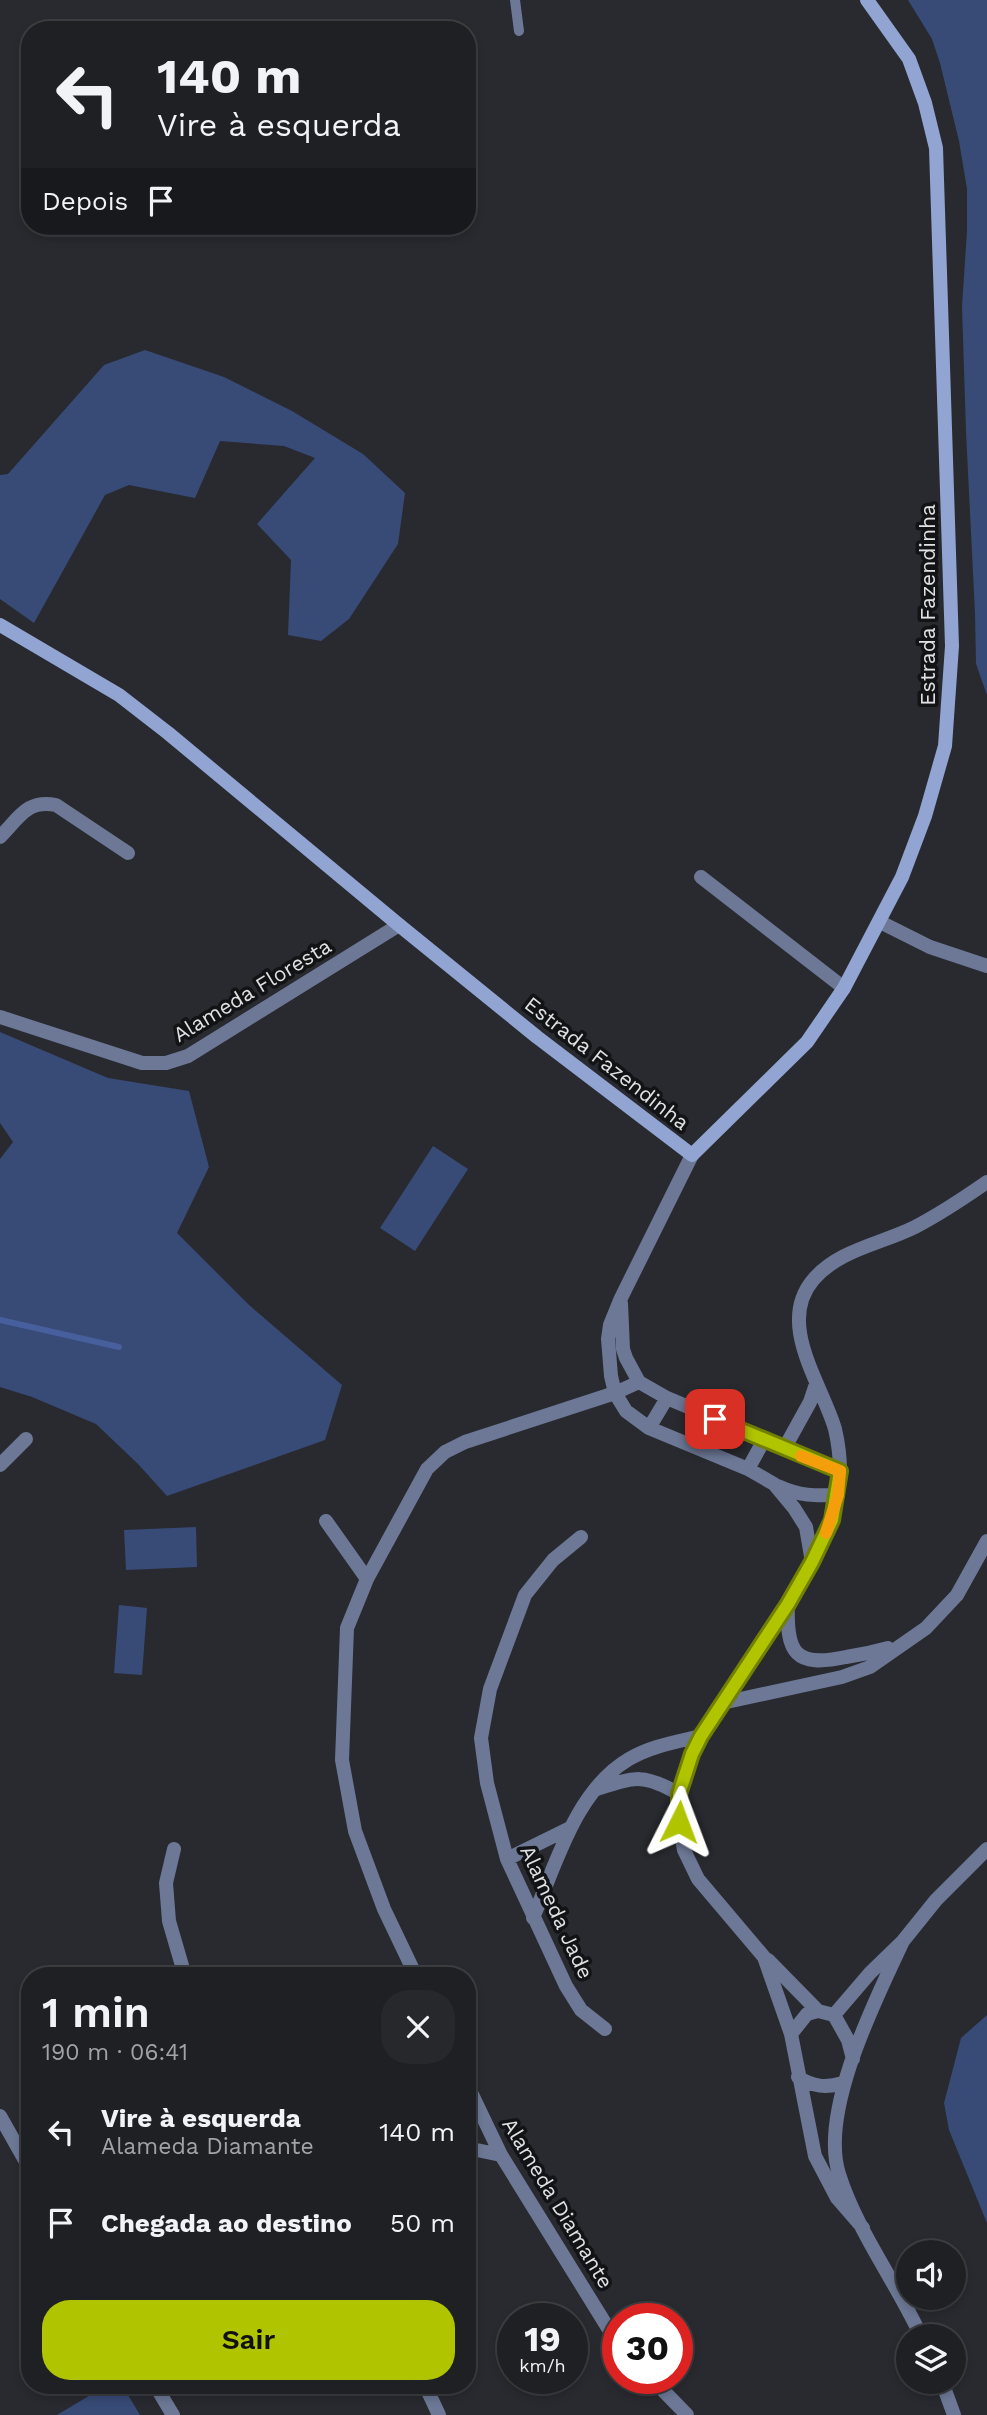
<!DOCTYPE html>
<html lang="pt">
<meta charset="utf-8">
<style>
body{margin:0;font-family:"Work Sans",sans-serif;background:#26282b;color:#f1f3f6;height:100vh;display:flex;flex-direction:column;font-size:26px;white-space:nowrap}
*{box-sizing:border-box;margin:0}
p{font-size:23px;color:#a1a3a6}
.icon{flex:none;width:38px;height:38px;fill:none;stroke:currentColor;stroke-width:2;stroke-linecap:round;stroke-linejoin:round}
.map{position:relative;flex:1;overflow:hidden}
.side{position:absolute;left:21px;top:1967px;width:455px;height:427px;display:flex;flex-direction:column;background:#1e2023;border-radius:28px;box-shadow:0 4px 10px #0003,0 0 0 2px #3c3e41}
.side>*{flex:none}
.guide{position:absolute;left:21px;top:21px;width:455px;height:214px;border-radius:28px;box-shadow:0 4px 10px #0003,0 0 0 2px #3c3e41;background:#1e2023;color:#f1f3f6;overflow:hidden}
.tools{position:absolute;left:896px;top:2240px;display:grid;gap:14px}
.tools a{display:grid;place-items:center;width:70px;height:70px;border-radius:50%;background:#1e2023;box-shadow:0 4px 10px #0003,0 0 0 2px #3c3e41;font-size:35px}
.speed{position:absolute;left:497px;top:2303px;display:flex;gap:14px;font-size:35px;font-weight:700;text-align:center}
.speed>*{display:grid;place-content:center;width:91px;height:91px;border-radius:50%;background:#1e2023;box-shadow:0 4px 10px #0003,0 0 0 2px #3c3e41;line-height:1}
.speed small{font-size:18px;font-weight:400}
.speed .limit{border:10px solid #d22;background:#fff;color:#111}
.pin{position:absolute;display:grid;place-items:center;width:60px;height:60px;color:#fff;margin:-30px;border-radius:14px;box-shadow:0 4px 10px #0006}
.me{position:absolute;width:77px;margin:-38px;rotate:3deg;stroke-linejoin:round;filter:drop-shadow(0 0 5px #0008)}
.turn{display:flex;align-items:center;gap:24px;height:147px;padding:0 21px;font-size:32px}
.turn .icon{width:91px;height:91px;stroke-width:2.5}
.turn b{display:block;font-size:49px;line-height:60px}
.then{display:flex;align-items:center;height:66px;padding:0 21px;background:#0003;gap:14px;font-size:26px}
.round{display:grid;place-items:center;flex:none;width:74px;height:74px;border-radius:28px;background:#26282b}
.head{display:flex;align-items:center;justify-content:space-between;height:119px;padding:0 21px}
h1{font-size:42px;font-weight:600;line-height:52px}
.cta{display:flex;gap:14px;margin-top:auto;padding:14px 21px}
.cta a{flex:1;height:80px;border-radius:28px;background:#b0c500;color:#111;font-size:28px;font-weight:600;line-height:80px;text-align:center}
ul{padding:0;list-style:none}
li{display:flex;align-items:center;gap:21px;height:91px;padding:0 21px}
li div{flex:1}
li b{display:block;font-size:26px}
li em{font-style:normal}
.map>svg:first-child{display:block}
.green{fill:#384a76}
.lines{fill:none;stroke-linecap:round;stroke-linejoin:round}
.stream{stroke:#475f9d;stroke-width:6}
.lane{stroke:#6c7895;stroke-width:10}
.street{stroke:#6c7895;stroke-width:14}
.secondary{stroke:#91a4d2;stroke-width:14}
.route-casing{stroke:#728000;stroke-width:18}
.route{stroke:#b0c500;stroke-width:12}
.slow{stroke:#f59e0b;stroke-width:12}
.labels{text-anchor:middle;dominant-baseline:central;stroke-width:7;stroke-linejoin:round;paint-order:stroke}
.street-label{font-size:21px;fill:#e0e1e4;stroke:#121315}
</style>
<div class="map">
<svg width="987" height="2415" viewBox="0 0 987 2415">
<rect width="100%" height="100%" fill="#282a2f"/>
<path class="green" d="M908 0H987V695L976 664 975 613 966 432 962 306 967 231V189L959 141 940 63 932 39Z
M145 350 224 377 292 411 363 454 405 493 398 544 349 619 321 641 288 635 291 560 257 524 315 458 284 446 220 441 195 498 129 485 105 495 34 623 0 599V475L8 474 104 365Z
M0 1032 108 1078 189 1091 209 1167 177 1233 248 1304 342 1385 325 1440 167 1496 138 1464 96 1424 32 1397 0 1387V1159L13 1142 0 1123Z
M433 1146 468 1169 415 1251 380 1228Z
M196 1527 197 1567 126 1570 124 1530Z
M119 1605 147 1608 142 1675 114 1673Z
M987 2015V2223L949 2130 944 2103 961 2038Z
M107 2385H122L140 2415H57Z"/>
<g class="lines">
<path class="stream" d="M0 1320 119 1347"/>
<path class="lane" d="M515 0 519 31"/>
<path class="street" d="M0 837C19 818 27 799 56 805L128 853
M701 877 844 988
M880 922 930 947 987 966
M0 1017 142 1063H166L188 1056 399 925
M692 1155 621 1298 610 1325 608 1339 611 1376 615 1393 626 1411 649 1428 748 1469 774 1484 794 1508 806 1527 812 1562
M621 1303 623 1349 626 1358 639 1382 667 1398 840 1471
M649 1428 667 1398
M784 1449 810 1402 816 1384
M0 1465 26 1439
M748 1469 764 1440
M778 1486C800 1496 814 1496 838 1495
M326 1521 367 1579
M581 1537 553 1560 525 1595 490 1689 481 1738 487 1783 507 1859 566 1986 581 2010 605 2029
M788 1604C786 1653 795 1668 846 1657 860 1655 874 1652 888 1648
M722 1703 842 1677 870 1667 926 1628 957 1595 987 1541
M597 1789C634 1777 644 1773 679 1794
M174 1849 166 1883 169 1921 185 1976
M507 1859 570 1828
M533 1918C556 1864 576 1790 629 1759 651 1746 676 1742 701 1736
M903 1941C876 1999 819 2111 839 2174 857 2231 896 2282 921 2336
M768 1960 818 2011 834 2015 870 1973 903 1941 936 1900 987 1849
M416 1976 384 1909 355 1831 342 1760 347 1628 367 1579 427 1469 445 1452 465 1442 615 1393 639 1382
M834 2015 848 2040 853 2059
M791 2034 807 2014 818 2011
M798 2077C813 2087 826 2088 843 2083
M467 2084 501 2155 608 2328 618 2339
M0 2116 30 2169
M467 2148 501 2155
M863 2228 837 2198 815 2156 791 2034 764 1957 698 1879 684 1850 679 1822V1794L692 1754 701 1736C743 1670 840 1549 840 1471 840 1459 838 1442 835 1429 822 1384 776 1324 813 1280 838 1250 881 1244 915 1227 940 1214 964 1198 987 1182
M651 2378 687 2415
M942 2382 954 2415
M155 2385 173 2415
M425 2385 439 2415"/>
<path class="secondary" d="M0 625 119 695 168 733 399 925 537 1037 692 1155 807 1042 844 988 902 877 925 816 945 746 952 646 936 148 925 103 909 59 867 0"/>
</g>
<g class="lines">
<defs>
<path id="route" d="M679 1822V1794L692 1754 701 1736 788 1604 812 1562 832 1520 840 1471 715 1419"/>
</defs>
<use href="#route" class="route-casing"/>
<use href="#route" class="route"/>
<path class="slow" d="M801 1456 840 1471 838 1495 826 1533"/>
</g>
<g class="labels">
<g class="street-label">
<text transform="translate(927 605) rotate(-90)">Estrada Fazendinha</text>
<text transform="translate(252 990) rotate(-31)">Alameda Floresta</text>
<text transform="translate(607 1063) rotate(38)">Estrada Fazendinha</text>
<text transform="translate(557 1912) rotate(65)">Alameda Jade</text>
<text transform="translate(558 2203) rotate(59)">Alameda Diamante</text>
</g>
</g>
</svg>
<div class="tools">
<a><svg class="icon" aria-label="sound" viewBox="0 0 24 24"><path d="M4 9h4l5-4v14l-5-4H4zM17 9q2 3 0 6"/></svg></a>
<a><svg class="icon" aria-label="layers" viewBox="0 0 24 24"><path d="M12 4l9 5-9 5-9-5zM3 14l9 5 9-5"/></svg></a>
</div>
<div class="speed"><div>19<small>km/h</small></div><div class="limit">30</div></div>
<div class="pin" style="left:715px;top:1419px;background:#d93025"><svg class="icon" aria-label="arrive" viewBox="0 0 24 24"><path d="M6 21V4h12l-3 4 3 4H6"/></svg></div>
<svg class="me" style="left:679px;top:1822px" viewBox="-20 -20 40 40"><path d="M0-17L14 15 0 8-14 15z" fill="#b0c500" stroke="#fff" stroke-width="4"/></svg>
<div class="guide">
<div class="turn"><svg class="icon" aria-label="left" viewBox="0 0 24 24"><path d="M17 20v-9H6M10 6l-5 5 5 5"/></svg><div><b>140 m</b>Vire à esquerda</div></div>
<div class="then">Depois<svg class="icon" aria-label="arrive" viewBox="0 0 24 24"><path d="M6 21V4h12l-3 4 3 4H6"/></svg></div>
</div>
<section class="side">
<div class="head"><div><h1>1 min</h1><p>190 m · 06:41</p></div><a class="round"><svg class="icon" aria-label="close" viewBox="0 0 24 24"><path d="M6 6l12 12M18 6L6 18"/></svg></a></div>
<ul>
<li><svg class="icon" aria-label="left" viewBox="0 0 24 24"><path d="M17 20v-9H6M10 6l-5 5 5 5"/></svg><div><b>Vire à esquerda</b><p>Alameda Diamante</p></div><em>140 m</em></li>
<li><svg class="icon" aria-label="arrive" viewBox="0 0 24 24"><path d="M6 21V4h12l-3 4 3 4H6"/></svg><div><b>Chegada ao destino</b></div><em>50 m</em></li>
</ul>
<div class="cta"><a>Sair</a></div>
</section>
</div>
